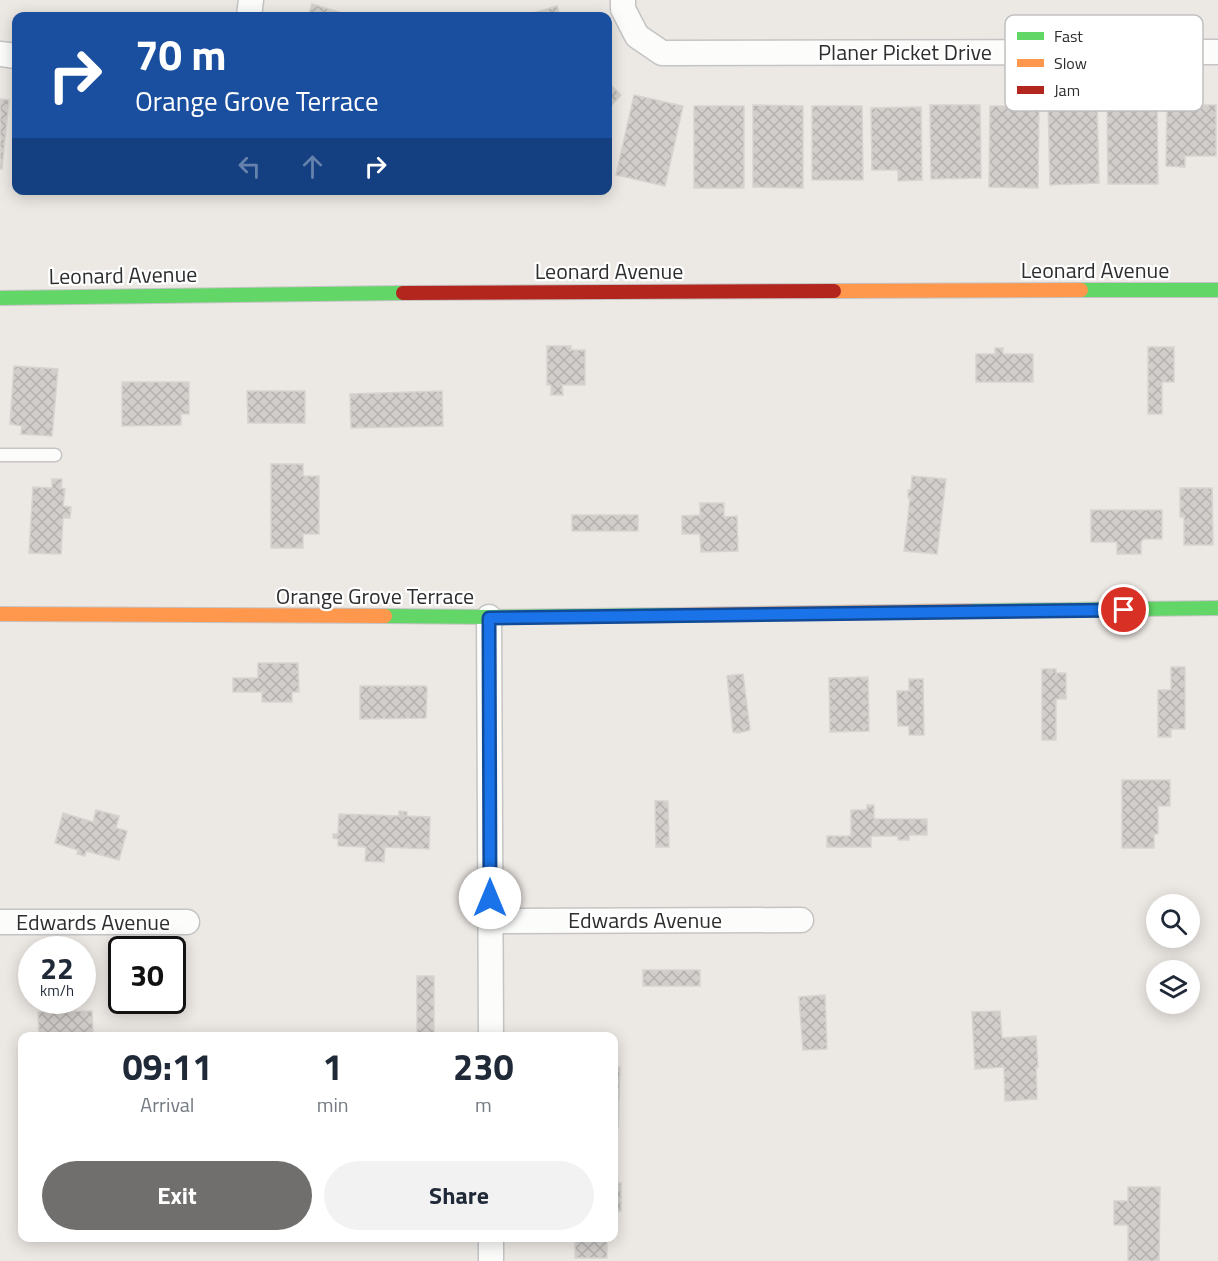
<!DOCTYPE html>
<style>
body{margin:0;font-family:"Titillium Web",sans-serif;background:#f2f2f3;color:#1f2937;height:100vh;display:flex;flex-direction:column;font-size:22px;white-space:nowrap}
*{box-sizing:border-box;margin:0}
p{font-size:20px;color:#747a83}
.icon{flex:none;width:33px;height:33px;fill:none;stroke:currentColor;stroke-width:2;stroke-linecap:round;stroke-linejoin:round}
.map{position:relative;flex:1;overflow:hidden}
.side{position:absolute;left:18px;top:1032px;width:600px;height:210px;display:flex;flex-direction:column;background:#fff;border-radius:12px;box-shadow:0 3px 15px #0003}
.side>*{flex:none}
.banner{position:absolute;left:12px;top:12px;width:600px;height:183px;border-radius:12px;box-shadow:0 3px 15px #0003;background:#1a4fa0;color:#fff;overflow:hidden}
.tools{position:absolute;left:1146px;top:894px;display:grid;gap:12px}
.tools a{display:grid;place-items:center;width:54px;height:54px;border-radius:50%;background:#fff;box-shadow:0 3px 15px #0003;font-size:30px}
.speed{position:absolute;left:18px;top:936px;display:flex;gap:12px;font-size:30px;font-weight:700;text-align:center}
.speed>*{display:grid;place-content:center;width:78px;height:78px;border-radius:50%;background:#fff;box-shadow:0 3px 15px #0003;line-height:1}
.speed small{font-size:15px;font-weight:400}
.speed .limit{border:3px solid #111;border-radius:9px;background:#fff;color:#111}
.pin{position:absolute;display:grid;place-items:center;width:51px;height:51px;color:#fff;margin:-26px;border:3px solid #fff;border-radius:50%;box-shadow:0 2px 6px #0007}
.me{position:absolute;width:66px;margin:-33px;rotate:0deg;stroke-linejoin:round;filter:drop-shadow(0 0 4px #0008)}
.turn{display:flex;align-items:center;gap:21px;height:126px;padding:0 24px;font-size:27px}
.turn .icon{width:78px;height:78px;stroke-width:2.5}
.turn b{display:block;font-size:42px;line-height:51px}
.lanes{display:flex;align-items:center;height:57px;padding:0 24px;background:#0003;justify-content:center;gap:30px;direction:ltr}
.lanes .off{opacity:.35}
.eta{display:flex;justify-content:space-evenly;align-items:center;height:102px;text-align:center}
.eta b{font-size:36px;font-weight:700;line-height:42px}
.primary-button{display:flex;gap:12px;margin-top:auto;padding:12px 24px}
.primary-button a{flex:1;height:69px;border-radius:36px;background:#706f6e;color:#fff;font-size:24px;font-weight:700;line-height:69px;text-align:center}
.primary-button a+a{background:#f2f2f3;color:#1f2937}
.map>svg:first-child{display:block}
.building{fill:url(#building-cross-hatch);stroke:#d7d4d0;stroke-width:1.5}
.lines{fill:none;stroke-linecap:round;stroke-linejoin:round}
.lane-casing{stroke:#c5c4c5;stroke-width:15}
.street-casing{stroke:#c5c4c5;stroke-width:27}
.fast-casing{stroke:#c5c4c5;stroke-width:16}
.slow-casing{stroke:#c5c4c5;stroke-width:16}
.jam-casing{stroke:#c5c4c5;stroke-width:16}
.lane{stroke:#fcfcfb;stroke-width:12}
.street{stroke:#fcfcfb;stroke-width:24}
.fast{stroke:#63d668;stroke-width:14}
.slow{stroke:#ff974d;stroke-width:14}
.jam{stroke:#b3261e;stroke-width:14}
.route-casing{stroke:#114b97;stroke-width:15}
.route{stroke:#1a73e8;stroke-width:10}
.labels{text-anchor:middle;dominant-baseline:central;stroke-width:4.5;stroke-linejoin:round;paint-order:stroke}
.street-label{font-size:22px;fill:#2e2e2e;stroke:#fff}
.key{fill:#fff;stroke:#c0c0c0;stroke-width:1.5}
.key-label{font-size:16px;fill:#2e2e2e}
</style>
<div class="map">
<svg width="1218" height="1261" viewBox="0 0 1218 1261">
<defs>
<pattern id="building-cross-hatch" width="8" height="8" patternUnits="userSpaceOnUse" patternTransform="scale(1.5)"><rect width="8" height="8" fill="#d1cecb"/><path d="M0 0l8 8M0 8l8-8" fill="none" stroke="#b4b1af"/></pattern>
</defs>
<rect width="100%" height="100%" fill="#ece8e4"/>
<path class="building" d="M312 4 352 16H308Z
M557 6 560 16H523Z
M608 82 621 95 608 109Z
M634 95 683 106 665 186 616 175Z
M0 99 9 100 2 169H0Z
M1097 101 1099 183 1050 185 1048 102Z
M1107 102H1157L1158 184H1108Z
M753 105 803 106V188L753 187Z
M930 105H980L981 178 931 179Z
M1167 105H1216V156H1185V167L1166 166Z
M694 106H744V188H694Z
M812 106H862L863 180H812Z
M990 106H1039L1038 188 989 187Z
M921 107 922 180 898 181V170H872L871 108Z
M547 346H571V350H585V385H562L563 395H551V385H547Z
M1148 347H1174V382H1162V414H1148Z
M995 348H1003V354H1033V382H976V354H995Z
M14 366 58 369 52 436 21 434 22 426 10 424Z
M122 382H189V414H181V425L122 426Z
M247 391H305V423H248Z
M442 391 443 426 351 428 350 394Z
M271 464H303V476H319V534H303V548H271Z
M912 476 946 479 937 554 904 551 910 498H908V490H911Z
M52 479H62L61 488 65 489 63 506 71 507 70 518H63L61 554 29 553 33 487 52 488Z
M1180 488H1212L1213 545H1184V517H1180Z
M700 503H724V517L737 516 738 551 701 552 700 534H682V516L700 515Z
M1091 510H1162V539H1143L1141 542V554H1117V542H1091Z
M572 515H638V531H572Z
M258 663H298L299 692H292V702H262V692H233V678H258Z
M1171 667H1185V729H1171V737H1158V690H1171Z
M1042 669H1056V673H1066V699H1056V740H1042Z
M743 674 750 730 739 733 733 732 727 676Z
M868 677 869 731 830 732 829 678Z
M909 679H923L924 735H909V726H898L897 691H909Z
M360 686H426L427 688 426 718 360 719Z
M1122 780H1170V806H1158V834H1154V848H1122Z
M655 801H668L669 847H656Z
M867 805H874V819H927V835H909V840H898V836H871V847H827V836H851V810H867Z
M96 810 119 816 116 828 127 831 119 860 86 851 85 856 77 854 78 850 55 843 63 813 93 822Z
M399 811 407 812V816L430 817 429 849 385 847 384 862 365 861 366 847 338 846V839L333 838V834H338L339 814 399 816Z
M643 970H700V986H643Z
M417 976H434V1036H417Z
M825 995 827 1049 803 1050 799 997Z
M92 1011 93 1036H39L38 1012Z
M1000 1011 1002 1038 1036 1036 1038 1067H1036L1037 1099 1005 1101 1004 1067 975 1069 972 1012Z
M614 1067H620L618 1128H614Z
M614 1183H621V1211H614Z
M1128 1187H1160L1159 1261H1128V1225H1114V1201H1128Z
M575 1238H607V1258H575Z"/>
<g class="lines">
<defs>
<path id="lane" d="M0 455H55"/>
<path id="street" d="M623 0V9L637 36 662 53 1218 52
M249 16 251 0
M0 54 16 56
M489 617 491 1036
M490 921 801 920
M0 922H187
M491 1238V1261"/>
<path id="fast" d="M1081 290H1218
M0 298 403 293
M970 611 1218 608
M385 616 489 617 677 615"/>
<path id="slow" d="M834 291 1081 290
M0 614 385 616
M677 615 970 611"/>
<path id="jam" d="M403 293 834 291"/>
</defs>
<use href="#lane" class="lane-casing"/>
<use href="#street" class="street-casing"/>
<use href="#fast" class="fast-casing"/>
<use href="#slow" class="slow-casing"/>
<use href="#jam" class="jam-casing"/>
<use href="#lane" class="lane"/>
<use href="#street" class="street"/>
<use href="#fast" class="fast"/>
<use href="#slow" class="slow"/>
<use href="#jam" class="jam"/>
</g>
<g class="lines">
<defs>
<path id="route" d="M490 898 489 618 1124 610"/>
</defs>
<use href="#route" class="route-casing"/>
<use href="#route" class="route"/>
</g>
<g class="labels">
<g class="street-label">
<text x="905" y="52">Planer Picket Drive</text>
<text x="1095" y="270">Leonard Avenue</text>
<text x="609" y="271">Leonard Avenue</text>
<text transform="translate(123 275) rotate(-1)">Leonard Avenue</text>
<text x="375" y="596">Orange Grove Terrace</text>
<text x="645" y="920">Edwards Avenue</text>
<text x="93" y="922">Edwards Avenue</text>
</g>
</g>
<rect x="1005" y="15" width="198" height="96" rx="9" class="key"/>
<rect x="1017" y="32" width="27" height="8" fill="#63d668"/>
<rect x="1017" y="59" width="27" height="8" fill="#ff974d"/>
<rect x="1017" y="86" width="27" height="8" fill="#b3261e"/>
<g class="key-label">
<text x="1054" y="42">Fast</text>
<text x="1054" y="69">Slow</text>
<text x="1054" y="96">Jam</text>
</g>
</svg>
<div class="tools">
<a><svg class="icon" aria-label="search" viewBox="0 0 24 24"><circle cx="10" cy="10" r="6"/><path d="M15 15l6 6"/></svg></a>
<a><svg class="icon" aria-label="layers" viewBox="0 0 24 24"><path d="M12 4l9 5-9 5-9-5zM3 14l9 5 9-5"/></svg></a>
</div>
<div class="speed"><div>22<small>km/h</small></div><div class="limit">30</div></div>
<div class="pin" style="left:1124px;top:610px;background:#d93025"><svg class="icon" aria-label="arrive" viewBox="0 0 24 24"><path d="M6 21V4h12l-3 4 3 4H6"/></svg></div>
<svg class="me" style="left:490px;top:898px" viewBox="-20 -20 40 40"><circle r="19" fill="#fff"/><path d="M0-13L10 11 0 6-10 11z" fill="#1a73e8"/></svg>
<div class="banner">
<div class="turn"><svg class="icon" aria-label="right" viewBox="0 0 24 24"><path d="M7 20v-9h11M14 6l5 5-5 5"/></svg><div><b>70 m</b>Orange Grove Terrace</div></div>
<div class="lanes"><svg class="icon off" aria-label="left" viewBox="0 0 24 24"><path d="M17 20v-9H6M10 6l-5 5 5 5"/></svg><svg class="icon off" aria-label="ahead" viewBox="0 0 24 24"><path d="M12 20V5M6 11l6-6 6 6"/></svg><svg class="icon" aria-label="right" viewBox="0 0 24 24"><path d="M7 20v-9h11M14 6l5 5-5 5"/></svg></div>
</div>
<section class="side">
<div class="eta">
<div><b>09:11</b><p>Arrival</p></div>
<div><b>1</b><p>min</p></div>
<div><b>230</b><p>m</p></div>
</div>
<div class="primary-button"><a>Exit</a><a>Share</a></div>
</section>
</div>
